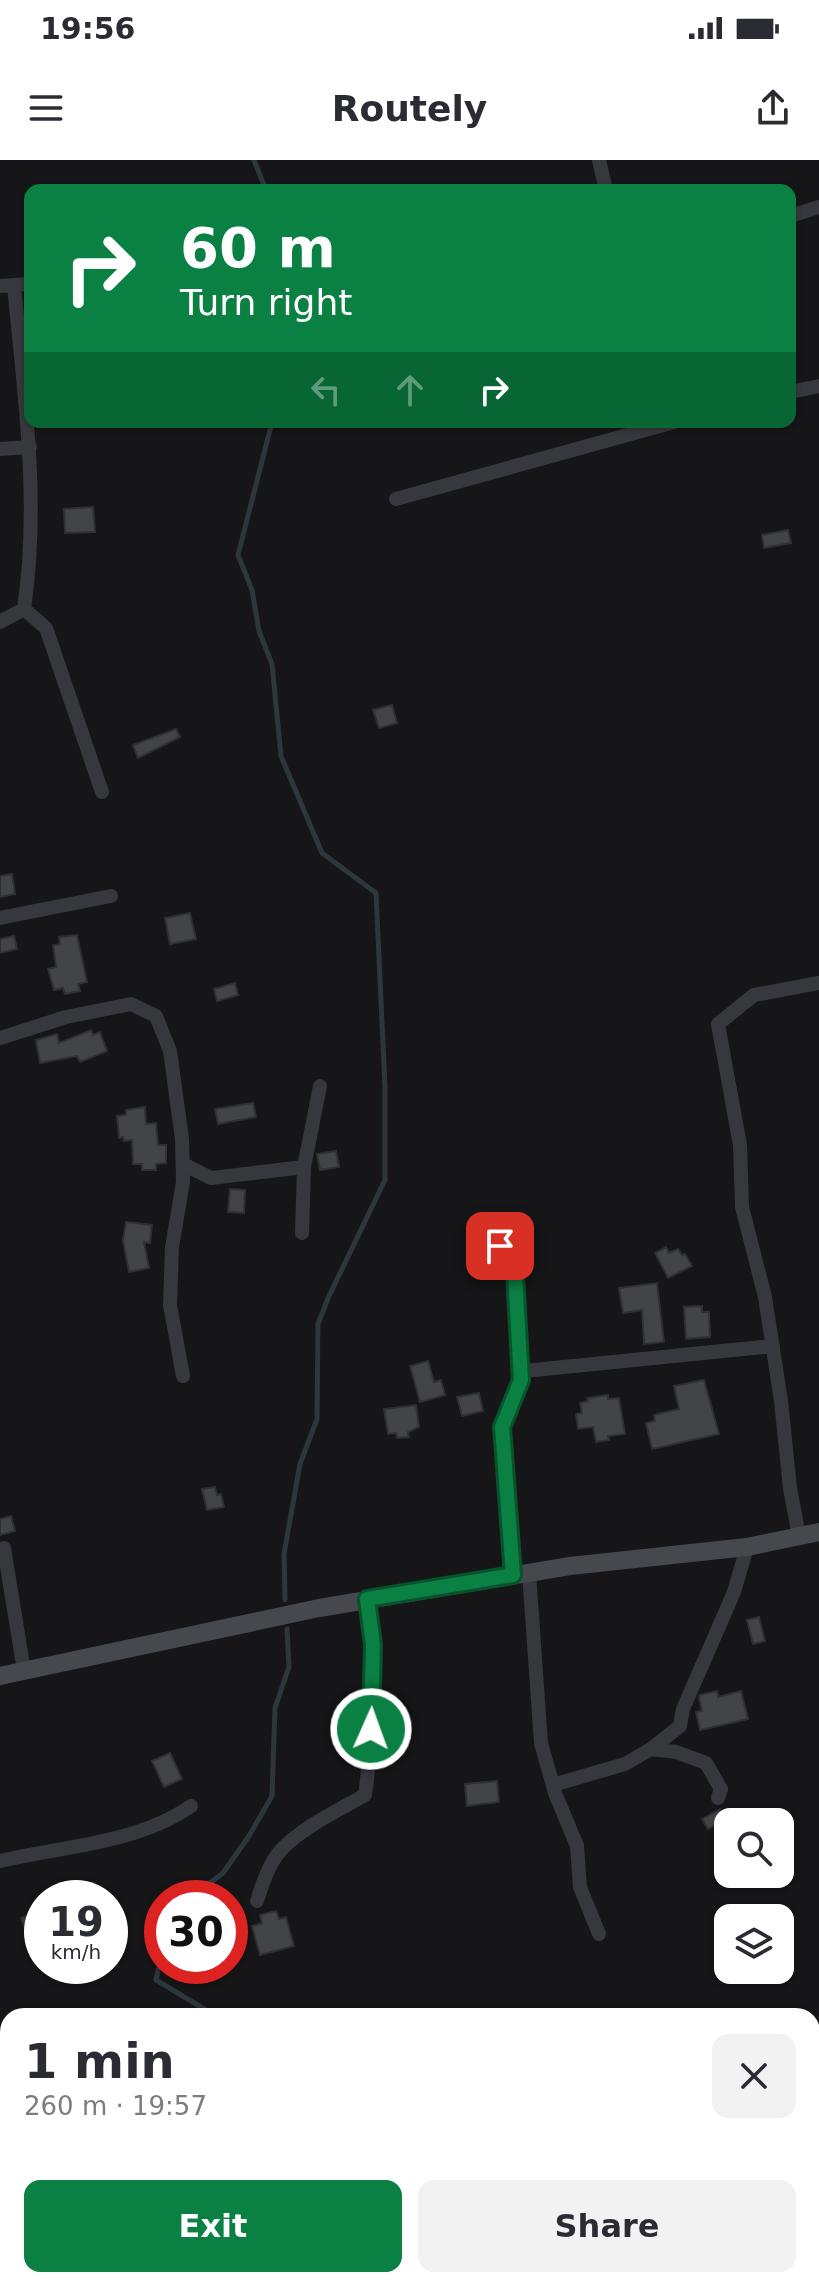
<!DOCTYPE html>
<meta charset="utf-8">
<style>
body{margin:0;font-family:"DejaVu Sans",sans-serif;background:#f2f2f3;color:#2b2b33;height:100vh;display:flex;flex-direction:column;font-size:30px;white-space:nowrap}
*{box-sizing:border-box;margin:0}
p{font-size:26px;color:#7c7c81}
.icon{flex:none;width:44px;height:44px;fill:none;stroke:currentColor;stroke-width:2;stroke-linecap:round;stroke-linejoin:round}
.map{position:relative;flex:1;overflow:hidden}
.panel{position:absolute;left:0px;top:1848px;width:820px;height:280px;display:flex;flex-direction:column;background:#fff;border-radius:24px 24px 0 0;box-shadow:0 2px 6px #0004}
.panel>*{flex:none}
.hud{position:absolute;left:24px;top:24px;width:772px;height:244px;border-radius:16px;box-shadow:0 2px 6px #0004;background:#0b8043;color:#fff;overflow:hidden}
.controls{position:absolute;left:714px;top:1648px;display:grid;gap:16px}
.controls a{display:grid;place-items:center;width:80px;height:80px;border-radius:16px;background:#fff;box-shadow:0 2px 6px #0004;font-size:40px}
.speed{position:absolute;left:24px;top:1720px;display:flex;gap:16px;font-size:40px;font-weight:700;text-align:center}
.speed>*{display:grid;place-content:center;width:104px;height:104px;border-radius:50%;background:#fff;box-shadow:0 2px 6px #0004;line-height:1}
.speed small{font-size:20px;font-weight:400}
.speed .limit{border:12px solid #d22;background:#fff;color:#111}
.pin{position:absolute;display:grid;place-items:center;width:68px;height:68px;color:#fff;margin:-34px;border-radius:16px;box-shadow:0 4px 12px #0006}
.me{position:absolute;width:88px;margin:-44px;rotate:2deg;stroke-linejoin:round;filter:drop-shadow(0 0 6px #0008)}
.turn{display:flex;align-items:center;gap:28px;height:168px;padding:0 24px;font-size:36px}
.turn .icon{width:104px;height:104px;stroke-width:2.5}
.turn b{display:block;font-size:56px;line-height:68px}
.lanes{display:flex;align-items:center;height:76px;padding:0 24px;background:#0003;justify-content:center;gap:40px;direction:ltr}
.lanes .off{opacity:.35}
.round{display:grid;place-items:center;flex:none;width:84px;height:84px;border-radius:16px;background:#f2f2f3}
.headline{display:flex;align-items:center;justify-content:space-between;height:136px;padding:0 24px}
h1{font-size:48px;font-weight:800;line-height:60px}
.action{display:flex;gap:16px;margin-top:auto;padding:16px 24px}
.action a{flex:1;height:92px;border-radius:16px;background:#0b8043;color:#fff;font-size:32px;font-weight:800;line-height:92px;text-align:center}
.action a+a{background:#f2f2f3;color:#2b2b33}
.status{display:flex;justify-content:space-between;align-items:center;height:56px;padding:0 40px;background:#fff;direction:ltr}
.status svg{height:22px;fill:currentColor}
header{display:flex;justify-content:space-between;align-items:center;height:104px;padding:0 24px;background:#fff;font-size:36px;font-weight:800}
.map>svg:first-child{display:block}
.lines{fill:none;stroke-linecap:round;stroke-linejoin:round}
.stream{stroke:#2c373c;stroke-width:5}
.building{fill:#424448;stroke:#303034;stroke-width:2}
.street{stroke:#37383d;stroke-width:14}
.secondary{stroke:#45484d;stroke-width:18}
.route-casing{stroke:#07532c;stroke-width:20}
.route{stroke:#0b8043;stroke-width:14}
</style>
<div class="status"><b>19:56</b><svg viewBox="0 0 49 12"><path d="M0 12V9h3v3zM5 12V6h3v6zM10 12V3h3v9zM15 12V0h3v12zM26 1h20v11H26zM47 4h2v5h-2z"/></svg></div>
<header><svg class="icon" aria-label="menu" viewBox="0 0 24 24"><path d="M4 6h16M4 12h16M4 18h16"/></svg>Routely<svg class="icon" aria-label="share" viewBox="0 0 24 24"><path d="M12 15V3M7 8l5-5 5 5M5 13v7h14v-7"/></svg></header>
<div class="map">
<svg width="819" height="2128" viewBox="0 0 819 2128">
<rect width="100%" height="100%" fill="#161618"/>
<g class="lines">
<path class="stream" d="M254 0 266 30
M272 262 238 395 252 430 259 471 272 504 281 596 322 693 376 733 385 927V1020L329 1136 318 1164 317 1259 300 1304 284 1394 285 1440
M190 1738 223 1713 249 1676 272 1636 275 1548 289 1507 287 1469
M162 1792 156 1820 216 1856
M572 2120 579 2128"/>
</g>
<path class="building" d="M93 347 95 372 65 373 64 349Z
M788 370 791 383 764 388 762 375Z
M392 545 397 563 379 568 373 550Z
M176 569 180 577 138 598 133 585Z
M12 714 15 734 0 737V716Z
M190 753 196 779 170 784 165 758Z
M77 775 87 822 78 824 80 831 65 834 63 828 54 830 48 809 56 807 53 785 60 784 59 777Z
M14 776 17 789 0 793V779Z
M235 823 238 835 217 841 214 829Z
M91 870 93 875 100 872 107 891 80 902 77 896 40 903 36 880 57 874 59 883Z
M253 943 256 957 218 964 215 949Z
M145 947 146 964 156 963 158 985H166V1003L156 1004V1010H142V1004H133L132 980 124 981 123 977 119 978 117 956 126 955V950Z
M336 991 339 1007 320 1010 317 994Z
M230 1029 245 1030 244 1053 228 1052Z
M126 1062 152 1065 150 1083 144 1082 149 1108 129 1112 123 1080Z
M666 1087 669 1093 678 1089 682 1095 685 1094 692 1106 668 1118 655 1093Z
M657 1123 664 1182 644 1184 642 1150 623 1153 619 1128Z
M702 1146V1152H709L710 1177 686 1179 684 1147Z
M428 1201 434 1222 441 1220 445 1235 420 1242 410 1206Z
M704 1220 719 1274 652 1289 646 1263 655 1261 654 1255 679 1249 674 1226Z
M479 1233 483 1251 462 1256 457 1237Z
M608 1235V1239L619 1238 625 1274 608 1276 609 1280 596 1282 593 1267 578 1269 576 1254 582 1253 580 1243 588 1241 587 1238Z
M416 1245 419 1267 408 1272 409 1277 397 1278 396 1273 388 1274 384 1249Z
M215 1327 217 1335 221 1334 224 1347 207 1350 202 1329Z
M11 1356 15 1371 0 1375V1359Z
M759 1457 765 1481 753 1484 747 1460Z
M717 1531 718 1537 741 1531 748 1559 700 1570 696 1552 702 1551 699 1538 700 1535Z
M170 1593 182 1619 164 1627 152 1601Z
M497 1621 499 1642 467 1646 465 1624Z
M720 1649 726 1659 708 1669 702 1659Z
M276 1751 279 1759 286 1757 294 1786 260 1795 252 1766 262 1763 260 1755Z
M37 1752 42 1765V1776L30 1781 21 1758Z"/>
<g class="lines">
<path class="street" d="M599 0 606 30
M790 56 819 47
M0 126 30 124
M790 232 819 226
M0 289 30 287
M396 339 674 262
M24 449 46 468 102 632
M0 462 24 449C40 341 24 233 14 125
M0 758 111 736
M0 878 66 857 131 844 156 856 170 891 182 979 183 1022 172 1087 170 1145 183 1216
M183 1004 211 1018 304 1007
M302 1073 304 1007 320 926
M500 1086 514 1096 521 1220
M799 1376 790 1328 781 1241 765 1137 742 1047 740 985 718 864 754 835 819 823
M4 1388 24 1511
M529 1413 541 1583 555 1633 577 1686 580 1727 599 1774
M513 1415 502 1267 524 1211 773 1186
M651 1589 676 1592 706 1603 721 1629 718 1638
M553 1625 625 1604 651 1589 680 1566 683 1549 734 1432 747 1387
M0 1701C63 1686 136 1684 191 1646
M257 1741C262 1725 269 1703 281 1690 303 1667 337 1651 365 1635 374 1570 376 1504 367 1439"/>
<path class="secondary" d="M0 1516 319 1448 570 1406 747 1387 819 1372"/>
</g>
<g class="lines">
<defs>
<path id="route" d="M371 1569 373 1485 367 1439 513 1415 502 1267 521 1220 514 1096 500 1086"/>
</defs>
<use href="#route" class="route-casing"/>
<use href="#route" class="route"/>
</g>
</svg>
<div class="controls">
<a><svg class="icon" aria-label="search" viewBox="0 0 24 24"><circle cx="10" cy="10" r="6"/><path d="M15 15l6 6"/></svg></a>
<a><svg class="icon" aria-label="layers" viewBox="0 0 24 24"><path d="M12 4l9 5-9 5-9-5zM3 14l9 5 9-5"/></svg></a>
</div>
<div class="speed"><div>19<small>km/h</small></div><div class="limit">30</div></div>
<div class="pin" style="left:500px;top:1086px;background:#d93025"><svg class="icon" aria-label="arrive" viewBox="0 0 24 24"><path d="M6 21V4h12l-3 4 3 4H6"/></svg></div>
<svg class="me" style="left:371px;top:1569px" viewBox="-20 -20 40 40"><circle r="17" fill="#0b8043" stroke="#fff" stroke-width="3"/><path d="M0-11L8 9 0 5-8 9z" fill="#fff"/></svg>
<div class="hud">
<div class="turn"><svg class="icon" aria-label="right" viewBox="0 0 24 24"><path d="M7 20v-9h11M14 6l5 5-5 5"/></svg><div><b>60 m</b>Turn right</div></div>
<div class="lanes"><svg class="icon off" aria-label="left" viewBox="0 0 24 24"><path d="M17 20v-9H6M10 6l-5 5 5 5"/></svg><svg class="icon off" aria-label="ahead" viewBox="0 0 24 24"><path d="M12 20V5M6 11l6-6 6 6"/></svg><svg class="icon" aria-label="right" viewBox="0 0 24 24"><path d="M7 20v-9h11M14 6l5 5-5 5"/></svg></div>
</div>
<section class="panel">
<div class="headline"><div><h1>1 min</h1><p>260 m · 19:57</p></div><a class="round"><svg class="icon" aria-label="close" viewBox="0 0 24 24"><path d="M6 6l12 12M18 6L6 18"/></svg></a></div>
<div class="action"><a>Exit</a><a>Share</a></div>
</section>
</div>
